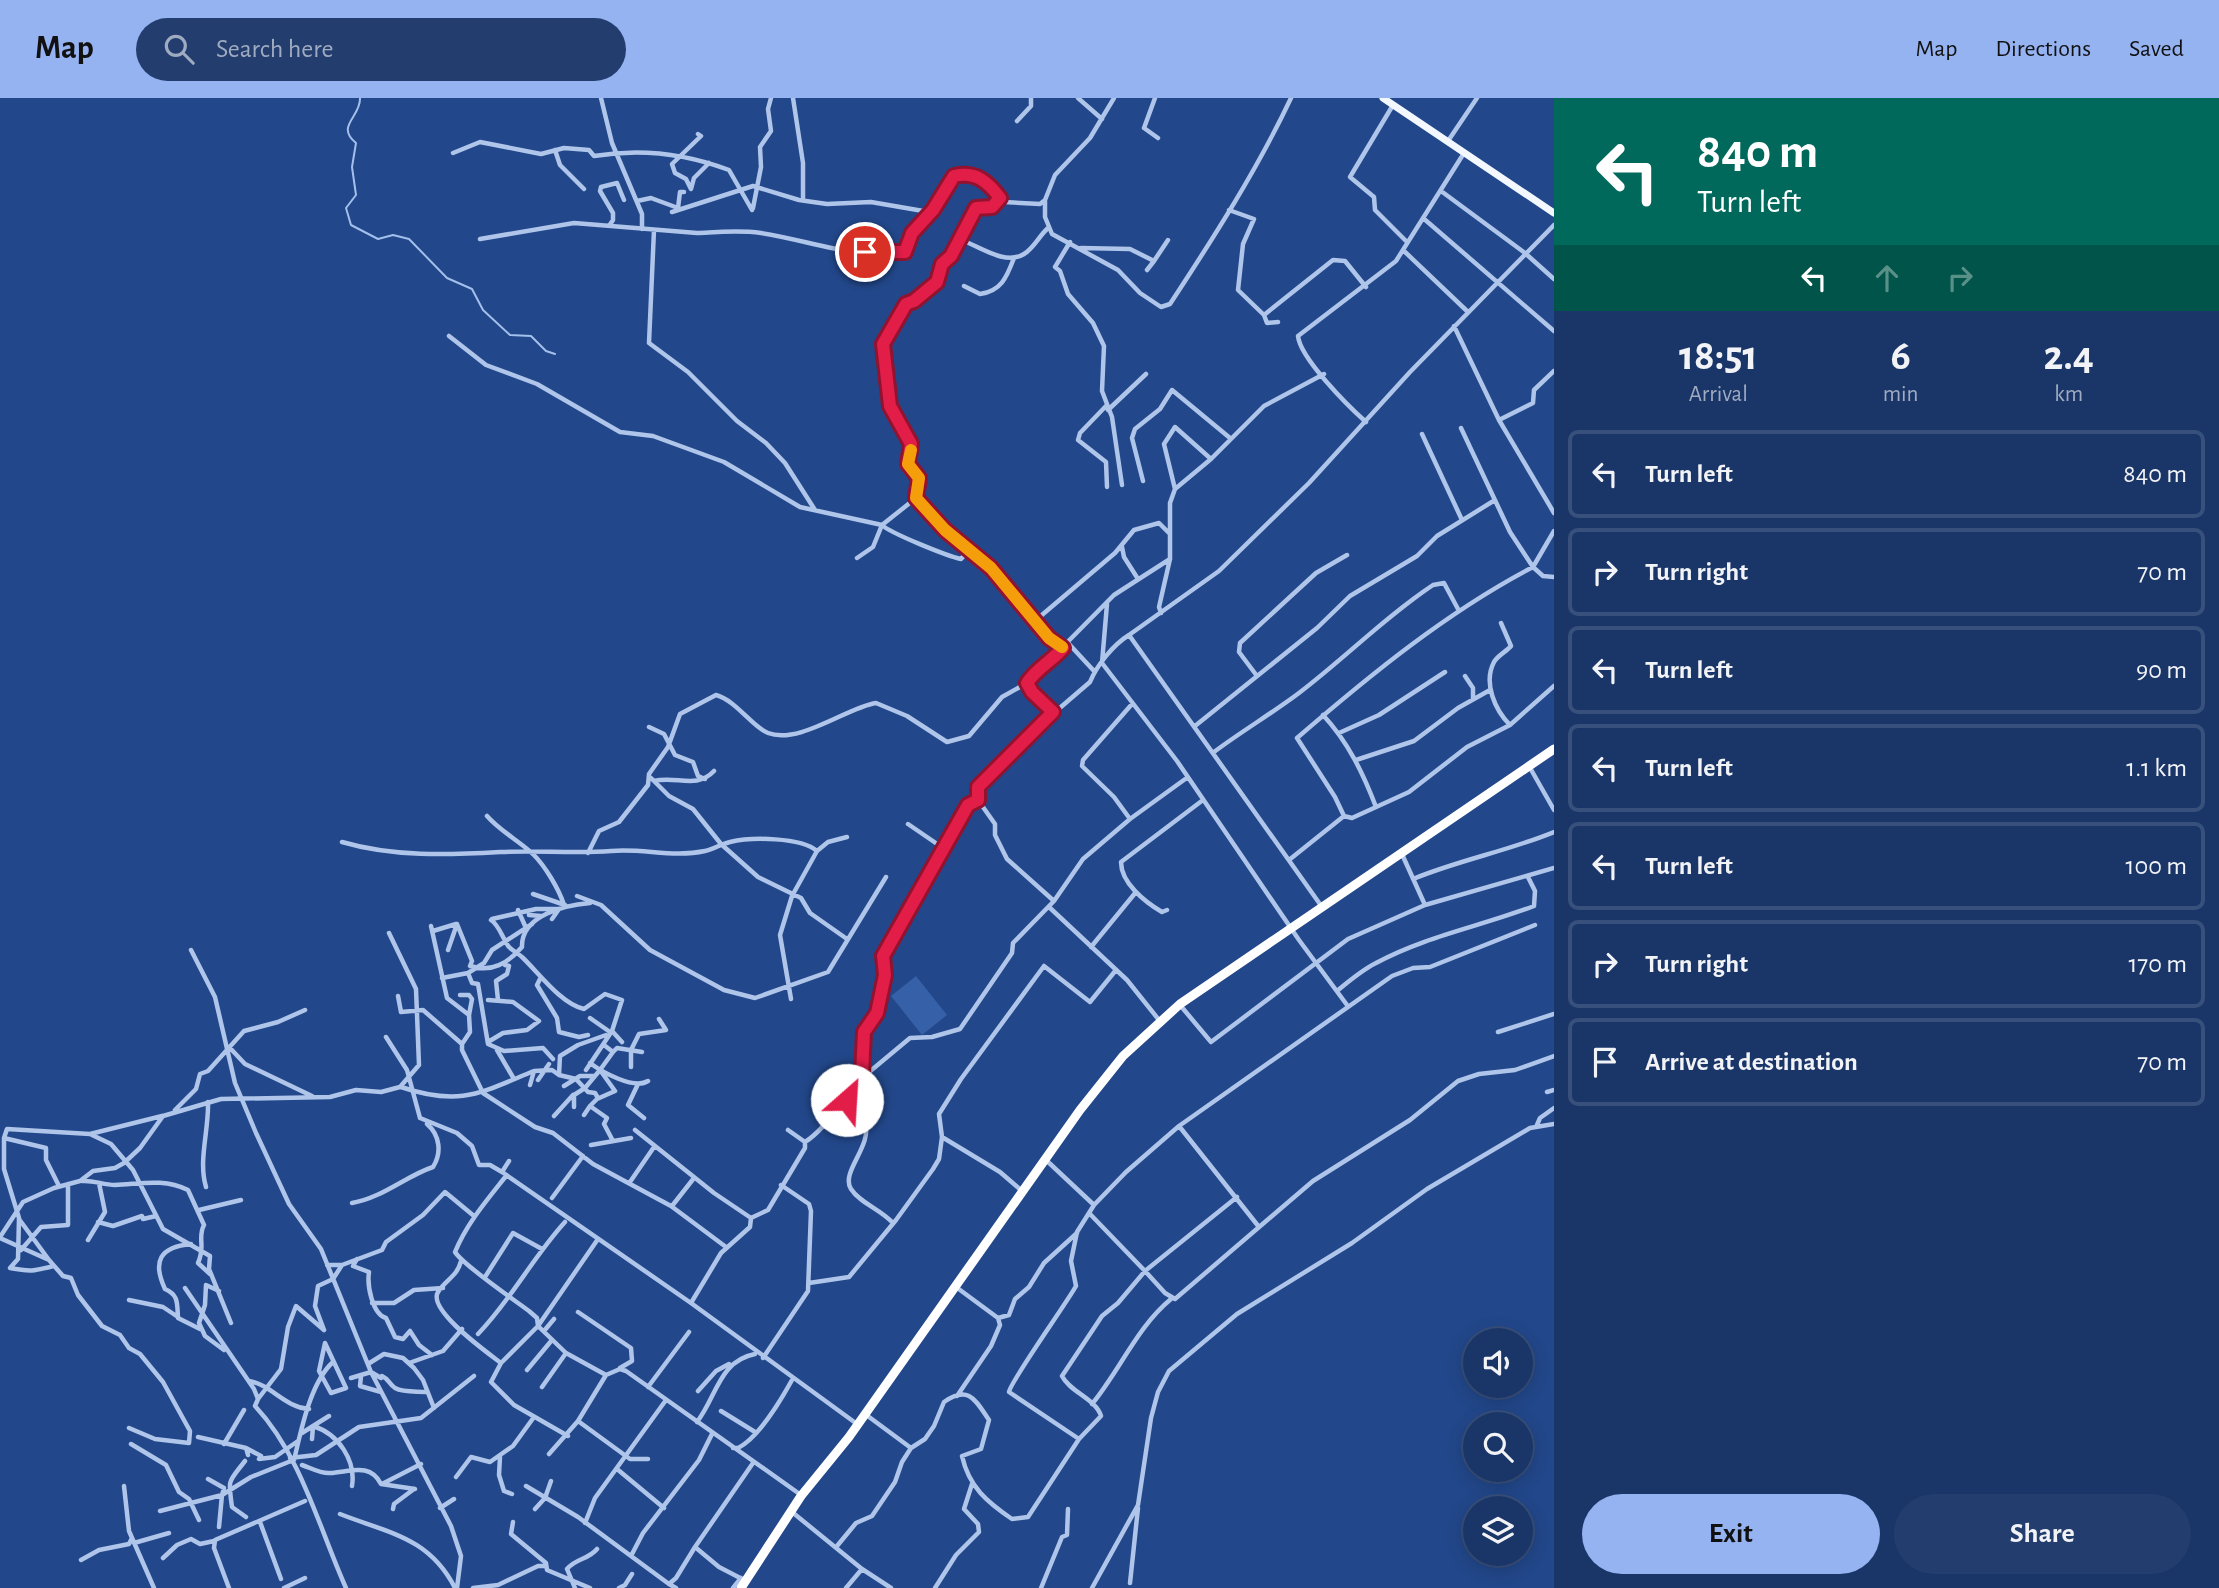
<!DOCTYPE html>
<style>
body{margin:0;font-family:"Alegreya Sans",sans-serif;background:#233d6e;color:#f1f3f6;height:100vh;display:flex;flex-direction:column;font-size:26px;white-space:nowrap}
*{box-sizing:border-box;margin:0}
p{font-size:23px;color:#9fabc0}
.icon{flex:none;width:38px;height:38px;fill:none;stroke:currentColor;stroke-width:2;stroke-linecap:round;stroke-linejoin:round}
.map{position:relative;flex:1;overflow:hidden}
.panel{display:flex;flex-direction:column;background:#1a3568;width:665px}
.panel>*{flex:none}
.hud{background:#00695c;color:#fff;overflow:hidden}
.controls{position:absolute;left:1463px;top:1230px;display:grid;gap:14px}
.controls a{display:grid;place-items:center;width:70px;height:70px;border-radius:50%;background:#1a3568;box-shadow:0 4px 18px #0003,0 0 0 2px #38507c;font-size:35px}
.pin{position:absolute;display:grid;place-items:center;width:60px;height:60px;color:#fff;margin:-30px;border:4px solid #fff;border-radius:50%;box-shadow:0 2px 7px #0007}
.me{position:absolute;width:77px;margin:-38px;rotate:26deg;stroke-linejoin:round;filter:drop-shadow(0 0 5px #0008)}
.turn{display:flex;align-items:center;gap:24px;height:147px;padding:0 28px;font-size:32px}
.turn .icon{width:91px;height:91px;stroke-width:2.5}
.turn b{display:block;font-size:49px;line-height:60px}
.lanes{display:flex;align-items:center;height:66px;padding:0 28px;background:#0003;justify-content:center;gap:35px;direction:ltr}
.lanes .off{opacity:.35}
.eta{display:flex;justify-content:space-evenly;align-items:center;height:119px;text-align:center}
.eta b{font-size:42px;font-weight:600;line-height:49px}
.primary-button{display:flex;gap:14px;margin-top:auto;padding:14px 28px}
.primary-button a{flex:1;height:80px;border-radius:42px;background:#95b2f1;color:#111;font-size:28px;font-weight:600;line-height:80px;text-align:center}
.primary-button a+a{background:#233d6e;color:#f1f3f6}
ul{padding:0;list-style:none}
li{display:flex;align-items:center;gap:21px;height:88px;margin:0 14px 10px;padding:0 14px;border:4px solid #38507c;border-radius:10px}
li div{flex:1}
li b{display:block;font-size:26px}
li em{font-style:normal}
header{display:flex;align-items:center;gap:42px;box-sizing:border-box;height:98px;padding:0 35px;background:#95b2f1;color:#111}
header strong{font-size:33px}
nav{display:flex;gap:38px;margin-inline-start:auto;font-size:24px}
.search{width:490px;height:63px;background:#233d6e;display:flex;align-items:center;gap:18px;box-sizing:border-box;padding:0 24px;border-radius:38px;color:#9fabc0;font-size:26px}
main{display:flex;flex:1;min-height:0}
.map>svg:first-child{display:block}
.green{fill:#3660a7}
.lines{fill:none;stroke-linecap:round;stroke-linejoin:round}
.stream{stroke:#a3bfeb;stroke-width:2}
.street{stroke:#afc5ea;stroke-width:4.5}
.primary{stroke:#f3f7fe;stroke-width:7}
.highway{stroke:#fff;stroke-width:9}
.route-casing{stroke:#92132f;stroke-width:18}
.route{stroke:#e11d48;stroke-width:12}
.slow{stroke:#f59e0b;stroke-width:12}
</style>
<header>
<strong>Map</strong>
<div class="search"><svg class="icon" aria-label="search" viewBox="0 0 24 24"><circle cx="10" cy="10" r="6"/><path d="M15 15l6 6"/></svg>Search here</div>
<nav><a>Map</a><a>Directions</a><a>Saved</a></nav>
</header>
<main>
<div class="map">
<svg width="1554" height="1490" viewBox="0 0 1554 1490">
<rect width="100%" height="100%" fill="#22478a"/>
<path class="green" d="M916 878 947 917 922 937 891 898Z"/>
<g class="lines">
<path class="stream" d="M360 0C361 19 335 28 356 45L352 69 356 97 346 110 351 127 378 141 393 137 409 141 447 180 472 191 483 212 510 237 531 238 546 253 555 256"/>
<path class="street" d="M601 0 612 45 642 116V131
M793 0 803 65V102
M1078 0 1102 21
M1114 0 1090 40 1055 77 1045 102V119L1052 136 1118 172 1140 195 1161 209 1170 206C1214 139 1257 72 1291 0
M1155 0 1144 30 1158 40
M1393 7 1350 79 1374 99 1375 112 1406 143
M1017 23 1031 8V0
M698 36 701 38 672 66 675 75 686 81 691 91 694 80 709 65
M1448 43 1477 0
M555 52 560 67 584 91
M453 55 480 44 541 56 564 50 589 52 594 58C641 50 684 55 729 72L752 112
M1441 93 1525 155 1554 181
M1000 100 992 109H976L951 158 942 166 937 184 914 203 906 206 892 225 883 246 890 308 903 336 911 346 908 366 919 380 916 400 933 421 991 470 1049 540 1064 550
M637 103 651 100 678 110
M678 110 680 94H684
M753 110 761 69 760 49 771 33 768 11 771 0
M1229 112 1254 121 1243 146 1238 192 1264 217 1267 225 1278 224
M672 114 753 88 799 102 827 106 871 104 929 114
M1423 120 1554 233
M609 128 613 122V115L600 93 601 89 617 85 624 102
M654 132 649 245 688 274 737 323 766 345 785 365 815 412
M480 141 574 125 697 135C719 134 739 132 761 135 813 143 850 161 905 154L912 135 933 112 948 83 955 78 972 76 991 89 1004 104 1040 106 1045 102
M959 141C979 148 1005 168 1024 156 1034 150 1039 138 1048 130
M1070 144 1055 169 1060 173 1068 196 1093 225 1104 248 1102 293 1112 319 1122 387
M1081 150 1130 151 1154 163 1168 142
M1404 153 1468 214
M1147 172 1154 163
M964 188 980 196C1002 193 1007 178 1014 160
M1264 217 1333 162 1345 163 1366 189
M1454 228 1499 322 1554 415
M449 238 486 267 537 286 620 334 653 338 724 364 800 409 882 427C890 435 947 458 961 461L969 452
M1106 308 1080 335 1078 342 1106 364 1107 389
M1108 312 1146 276
M1499 322 1533 305 1534 292 1554 273
M1366 324C1348 308 1300 260 1298 238L1396 163 1464 55
M1461 330 1510 434 1533 469 1554 433
M1422 336 1462 422
M1143 383 1132 340 1135 331 1160 311 1172 292 1230 340
M1175 391 1164 346 1175 329 1211 361
M1122 449 1124 459 1138 481
M857 460 873 449 882 427 916 400
M1107 506 1102 565 1177 663 1299 842 1347 907
M1161 515 1159 509 1170 461V405L1175 391 1211 361 1264 308 1324 276
M1036 522 1115 455 1134 432 1159 425 1169 435
M1501 525 1511 548C1507 553 1497 558 1494 564 1483 585 1495 612 1510 627
M1069 546 1094 573
M1257 578 1239 554 1240 545 1316 475 1347 457
M1465 578 1473 590V601
M1027 585 1114 497 1170 461
M1323 617C1348 644 1363 675 1376 709
M1195 628 1317 530 1350 498 1417 458 1437 438 1495 402
M649 629 664 636 675 657 693 664 698 678 705 681
M1339 635 1379 617 1445 574
M1214 654C1242 633 1271 616 1299 595 1345 560 1385 519 1433 487L1444 485 1458 511
M1356 662 1414 643 1458 610 1490 592
M1529 668 1554 712
M651 680 669 698 693 711 721 746 758 779 801 800 810 815 847 841
M654 683C676 677 696 692 714 673
M487 718C500 733 518 742 533 756 545 768 559 791 564 807
M1344 718 1335 699 1297 640C1370 577 1447 514 1533 469L1543 478 1554 479
M1130 721 1114 699 1082 668 1083 662 1132 606
M908 726 943 750
M342 744C393 759 448 757 500 754 537 752 575 756 611 753 643 750 673 760 705 753 714 751 721 746 730 744 751 739 801 739 817 753
M1401 754 1425 807
M588 755 599 733 619 724 648 687 649 676 668 649 680 616 716 597C737 603 752 629 768 635 799 647 848 609 876 605L907 618 947 644 969 638 1002 599 1027 585 1032 594 1053 614
M1289 762 1344 718 1352 720 1409 694 1467 649 1510 627 1554 588
M1413 781C1459 762 1508 753 1554 734
M533 796 565 807
M577 798 601 807 650 852 724 892 755 900 828 874 886 779
M1054 803 1083 761 1130 721 1188 679
M1049 809 1127 882 1159 922
M1322 809 1129 537 1219 473 1309 385 1410 274 1554 127
M518 812 526 830
M1167 812 1162 814C1145 804 1121 785 1121 764L1203 702
M529 817 541 818
M492 821 536 811H559L552 821
M491 822C500 828 502 840 509 849 513 853 518 855 522 859 538 874 561 906 584 911L605 896 622 902 612 933 586 972
M433 833 456 826
M1091 849 1136 794
M191 852 215 899 235 985 256 1035 289 1106 321 1151 371 1274 451 1428 461 1458 457 1490
M448 852 457 826 472 863 470 868C492 875 508 865 522 849 521 817 566 807 590 805
M468 875 484 865 492 852 532 826
M442 880 468 875 472 885 478 886 488 946 504 953 543 950 553 961
M540 881 537 887 557 920 559 934 579 939 588 937
M1337 893C1349 883 1362 872 1376 865 1426 838 1482 828 1534 808L1535 793 1528 779
M460 897H469L472 901 469 917
M398 898 401 914 423 912 462 946 470 934 469 917 447 900 431 828
M791 901 780 837 792 798 817 753 828 744 847 739
M498 902 496 883 507 876 509 868 505 867
M1180 907 1211 944 1348 841 1425 807 1554 770
M590 920 610 934
M612 933 622 944
M1498 934 1554 916
M386 939 407 972 420 1020
M488 944 503 935 527 932 539 923 513 904 488 902
M462 946V952L483 995 535 1029 553 1035 593 1066 671 1108 726 1149
M230 950 245 966 312 998
M497 952 514 981
M613 954 617 950 642 954
M590 965C602 974 634 992 648 983
M631 969V952L639 936 666 932 659 921
M600 972 613 954 604 947
M862 980 910 940 932 939 960 931 1012 855 1013 845 1054 803 1007 761 995 737V726L978 702
M538 982 549 966
M638 986 628 1007 644 1020
M530 987 534 973 552 972 559 977
M564 988 580 978H594
M401 989C460 1009 480 995 534 973
M1547 994 1554 992
M598 1000 595 995 588 994 576 981 559 977 560 958 578 947 606 937
M590 1008 597 1001 615 993
M574 1009V997L585 990 600 972 615 993
M175 1012 196 991 200 976 208 973 244 933 278 924 305 912
M584 1017 590 1008 607 1020 604 1026 613 1043
M554 1018 573 997
M420 1020 457 1035 472 1048 479 1067H490L502 1074 691 1205 857 1326
M1537 1027 1540 1020 1554 1010
M1179 1028 1259 1129
M635 1032 714 1095 751 1120 768 1112 805 1050V1044
M788 1032 805 1044C826 1031 826 1016 852 1010
M90 1036 111 1046 133 1072 163 1131 210 1158 209 1171 231 1225
M4 1040 7 1031 90 1036 162 1018
M591 1047 631 1040
M1046 1062 1094 1107
M502 1074 509 1063
M506 1078C487 1102 467 1125 455 1154 463 1167 513 1201 529 1213L537 1220 538 1228 566 1255 606 1277 620 1271 626 1273 801 1397
M82 1083C94 1082 103 1087 115 1087 141 1086 163 1080 188 1092L204 1127C197 1140 206 1148 198 1165L210 1176
M630 1084 654 1049
M206 1089C198 1063 209 1032 208 1004
M1022 1093 1000 1074 942 1039 939 1016 961 981 1044 868 1090 904 1116 872
M552 1100 583 1058
M352 1105C382 1100 406 1078 433 1069 442 1055 440 1037 427 1026
M672 1108 694 1080
M199 1112 241 1102
M1090 1116 1145 1173 1237 1099
M19 1121 49 1162
M98 1124 113 1128 142 1118 143 1121 156 1118
M893 1125C880 1111 860 1105 851 1091 840 1074 873 1048 865 1024 861 1014 848 1010 847 998L862 976 861 942 877 915 885 878 883 858 968 707 978 702V689L1019 645 1090 584C1097 567 1113 547 1129 537
M0 1139 23 1104 54 1090 80 1083 93 1073 115 1070 124 1065 140 1050 163 1018 221 1001 330 999 356 992 381 994 400 989 419 967 416 891 389 835
M0 1140 49 1162 63 1178 71 1180 78 1197 102 1228 120 1237 129 1250 140 1256 163 1284 190 1333 189 1345 155 1341 129 1330
M88 1142 105 1114 99 1085
M191 1146C160 1149 152 1163 165 1191 179 1197 177 1206 178 1220L200 1231
M21 1152 41 1129 68 1127V1086
M357 1161 353 1168 369 1174C367 1187 372 1216 386 1220L395 1239 403 1241 410 1233 419 1247 432 1257
M461 1163C457 1179 446 1181 438 1194 427 1212 488 1255 501 1265
M327 1167H342
M54 1168C34 1173 31 1174 10 1170L18 1161 19 1120 4 1071V1040L46 1050V1062L59 1088
M485 1179 513 1135 542 1151
M809 1185 849 1179 896 1122 933 1071 939 1061 942 1039
M956 1189 998 1220 1000 1227 991 1248 957 1298
M185 1190 254 1291 258 1301 255 1308C301 1357 319 1430 346 1490
M219 1193 206 1187 205 1207 199 1225 205 1238 224 1252
M129 1202 163 1209 178 1219
M372 1205H394L414 1192 443 1190
M691 1205 721 1155 750 1129 751 1120
M578 1214 631 1250 632 1263 620 1270
M998 1220 1009 1217 1015 1201 1029 1189 1044 1165 1077 1135
M324 1232 315 1208 318 1188 333 1181 342 1167 382 1152 386 1144 423 1117 445 1094 474 1118
M544 1233 554 1221
M478 1236C511 1202 533 1159 565 1124
M325 1245 346 1290 331 1295 319 1273Z
M763 1260 808 1193 811 1113 809 1106 781 1087
M409 1265 443 1253 462 1231
M368 1266 384 1256 403 1260 414 1270 423 1282 434 1310
M527 1272 552 1242
M361 1278 360 1288 381 1294
M382 1278C389 1281 389 1286 395 1290 404 1295 417 1293 426 1294
M351 1280 371 1274 381 1280
M249 1283C272 1287 284 1309 309 1311
M542 1289 566 1255
M648 1289 689 1234
M698 1293 716 1273 729 1266
M258 1301 281 1271 288 1229 296 1208 324 1232
M1092 1306C1120 1272 1137 1229 1171 1201
M721 1313 755 1334
M865 1316 911 1350
M578 1323 606 1277
M697 1324C717 1298 719 1263 755 1256
M302 1335 313 1328C339 1336 356 1363 352 1388
M568 1338 514 1307 491 1284 501 1265 538 1228 598 1141
M198 1339 246 1350 248 1357
M312 1341 313 1328 329 1318
M1079 1341 1009 1294C1010 1284 1066 1206 1076 1188L1071 1163 1077 1134 1094 1107 1126 1074 1179 1028 1392 878 1413 870 1430 869 1535 827
M131 1346 166 1367 179 1394 189 1401 199 1422
M224 1346 244 1312
M246 1350 261 1358 259 1361 275 1359 298 1343
M733 1350H738C758 1340 781 1302 792 1282
M549 1356 578 1323 630 1361H648
M500 1359 499 1377 504 1393 512 1396
M290 1360 316 1357 359 1329 421 1320 474 1278
M294 1362C301 1333 310 1285 333 1264
M245 1363C228 1385 228 1380 232 1409L246 1419
M302 1367C311 1370 321 1376 330 1375 350 1374 370 1364 381 1386L415 1391
M617 1371 664 1410
M456 1379 471 1359 490 1364 513 1348 534 1319
M382 1386 421 1366
M124 1388 129 1433 154 1490
M526 1388 578 1419 669 1486 676 1480 695 1449 719 1469 746 1483
M440 1410 454 1401
M393 1411 394 1406 414 1391
M535 1411 545 1400 551 1383
M160 1413 222 1397 224 1390 208 1381
M792 1414 862 1471 846 1490
M340 1416C388 1435 429 1439 455 1490
M260 1424 281 1481
M513 1424 511 1436 546 1465 547 1472 590 1490
M585 1425 595 1400 666 1302
M219 1429 222 1397 251 1379 291 1363
M134 1445 169 1435
M837 1448 856 1425 872 1418 895 1384 902 1364 911 1350 925 1341 934 1328 944 1304C969 1286 976 1303 989 1322L981 1351 962 1358C969 1389 987 1404 1012 1421L1028 1419 1079 1341 1101 1318C1096 1301 1070 1294 1062 1278L1102 1218 1118 1205 1145 1173 1165 1195 1175 1201 1313 1083 1410 1022 1458 983 1479 976 1515 972 1554 958
M695 1449 753 1365
M631 1458 643 1435 699 1362 712 1336
M163 1460 177 1447 191 1441 200 1446 214 1443
M81 1462 99 1452 129 1446 132 1440
M862 1471 891 1490
M1130 1485 1138 1410
M669 1486 676 1490
M229 1490 214 1450 215 1442 305 1403
M284 1490 305 1480
M473 1490 498 1487 538 1468H546
M575 1490 567 1471C576 1460 588 1462 597 1451
M619 1490 625 1487 632 1476
M733 1490 741 1480
M935 1490 956 1457 979 1434 978 1426 964 1411 972 1386
M1041 1490 1062 1439 1067 1437 1068 1411
M1092 1490 1138 1407 1151 1320 1158 1294 1169 1273 1237 1216 1352 1145 1427 1091 1530 1030 1554 1026"/>
<path class="primary" d="M1383 0 1554 115"/>
<path class="highway" d="M741 1490 801 1398 849 1339 1080 1012 1123 958 1180 906 1554 651"/>
</g>
<g class="lines">
<defs>
<path id="route" d="M847 1002 850 991 862 976 864 934 877 915 885 877 883 858 968 707 978 702V689L1053 614 1032 594 1027 585C1037 570 1052 563 1063 550L1049 540 991 470 945 432 916 400 919 380 908 366 911 346 890 308 883 246 906 206 914 203 937 184 942 166 951 158 976 110 992 109 1000 100C988 84 976 73 954 78L933 112 912 135 905 154H865"/>
</defs>
<use href="#route" class="route-casing"/>
<use href="#route" class="route"/>
<path class="slow" d="M911 352 908 366 919 380 916 400 945 432 991 470 1049 540 1062 549"/>
</g>
</svg>
<div class="controls">
<a><svg class="icon" aria-label="sound" viewBox="0 0 24 24"><path d="M4 9h4l5-4v14l-5-4H4zM17 9q2 3 0 6"/></svg></a>
<a><svg class="icon" aria-label="search" viewBox="0 0 24 24"><circle cx="10" cy="10" r="6"/><path d="M15 15l6 6"/></svg></a>
<a><svg class="icon" aria-label="layers" viewBox="0 0 24 24"><path d="M12 4l9 5-9 5-9-5zM3 14l9 5 9-5"/></svg></a>
</div>
<div class="pin" style="left:865px;top:154px;background:#d93025"><svg class="icon" aria-label="arrive" viewBox="0 0 24 24"><path d="M6 21V4h12l-3 4 3 4H6"/></svg></div>
<svg class="me" style="left:847px;top:1002px" viewBox="-20 -20 40 40"><circle r="19" fill="#fff"/><path d="M0-13L10 11 0 6-10 11z" fill="#e11d48"/></svg>
</div>
<section class="panel">
<div class="hud">
<div class="turn"><svg class="icon" aria-label="left" viewBox="0 0 24 24"><path d="M17 20v-9H6M10 6l-5 5 5 5"/></svg><div><b>840 m</b>Turn left</div></div>
<div class="lanes"><svg class="icon" aria-label="left" viewBox="0 0 24 24"><path d="M17 20v-9H6M10 6l-5 5 5 5"/></svg><svg class="icon off" aria-label="ahead" viewBox="0 0 24 24"><path d="M12 20V5M6 11l6-6 6 6"/></svg><svg class="icon off" aria-label="right" viewBox="0 0 24 24"><path d="M7 20v-9h11M14 6l5 5-5 5"/></svg></div>
</div>
<div class="eta">
<div><b>18:51</b><p>Arrival</p></div>
<div><b>6</b><p>min</p></div>
<div><b>2.4</b><p>km</p></div>
</div>
<ul>
<li><svg class="icon" aria-label="left" viewBox="0 0 24 24"><path d="M17 20v-9H6M10 6l-5 5 5 5"/></svg><div><b>Turn left</b></div><em>840 m</em></li>
<li><svg class="icon" aria-label="right" viewBox="0 0 24 24"><path d="M7 20v-9h11M14 6l5 5-5 5"/></svg><div><b>Turn right</b></div><em>70 m</em></li>
<li><svg class="icon" aria-label="left" viewBox="0 0 24 24"><path d="M17 20v-9H6M10 6l-5 5 5 5"/></svg><div><b>Turn left</b></div><em>90 m</em></li>
<li><svg class="icon" aria-label="left" viewBox="0 0 24 24"><path d="M17 20v-9H6M10 6l-5 5 5 5"/></svg><div><b>Turn left</b></div><em>1.1 km</em></li>
<li><svg class="icon" aria-label="left" viewBox="0 0 24 24"><path d="M17 20v-9H6M10 6l-5 5 5 5"/></svg><div><b>Turn left</b></div><em>100 m</em></li>
<li><svg class="icon" aria-label="right" viewBox="0 0 24 24"><path d="M7 20v-9h11M14 6l5 5-5 5"/></svg><div><b>Turn right</b></div><em>170 m</em></li>
<li><svg class="icon" aria-label="arrive" viewBox="0 0 24 24"><path d="M6 21V4h12l-3 4 3 4H6"/></svg><div><b>Arrive at destination</b></div><em>70 m</em></li>
</ul>
<div class="primary-button"><a>Exit</a><a>Share</a></div>
</section>
</main>
